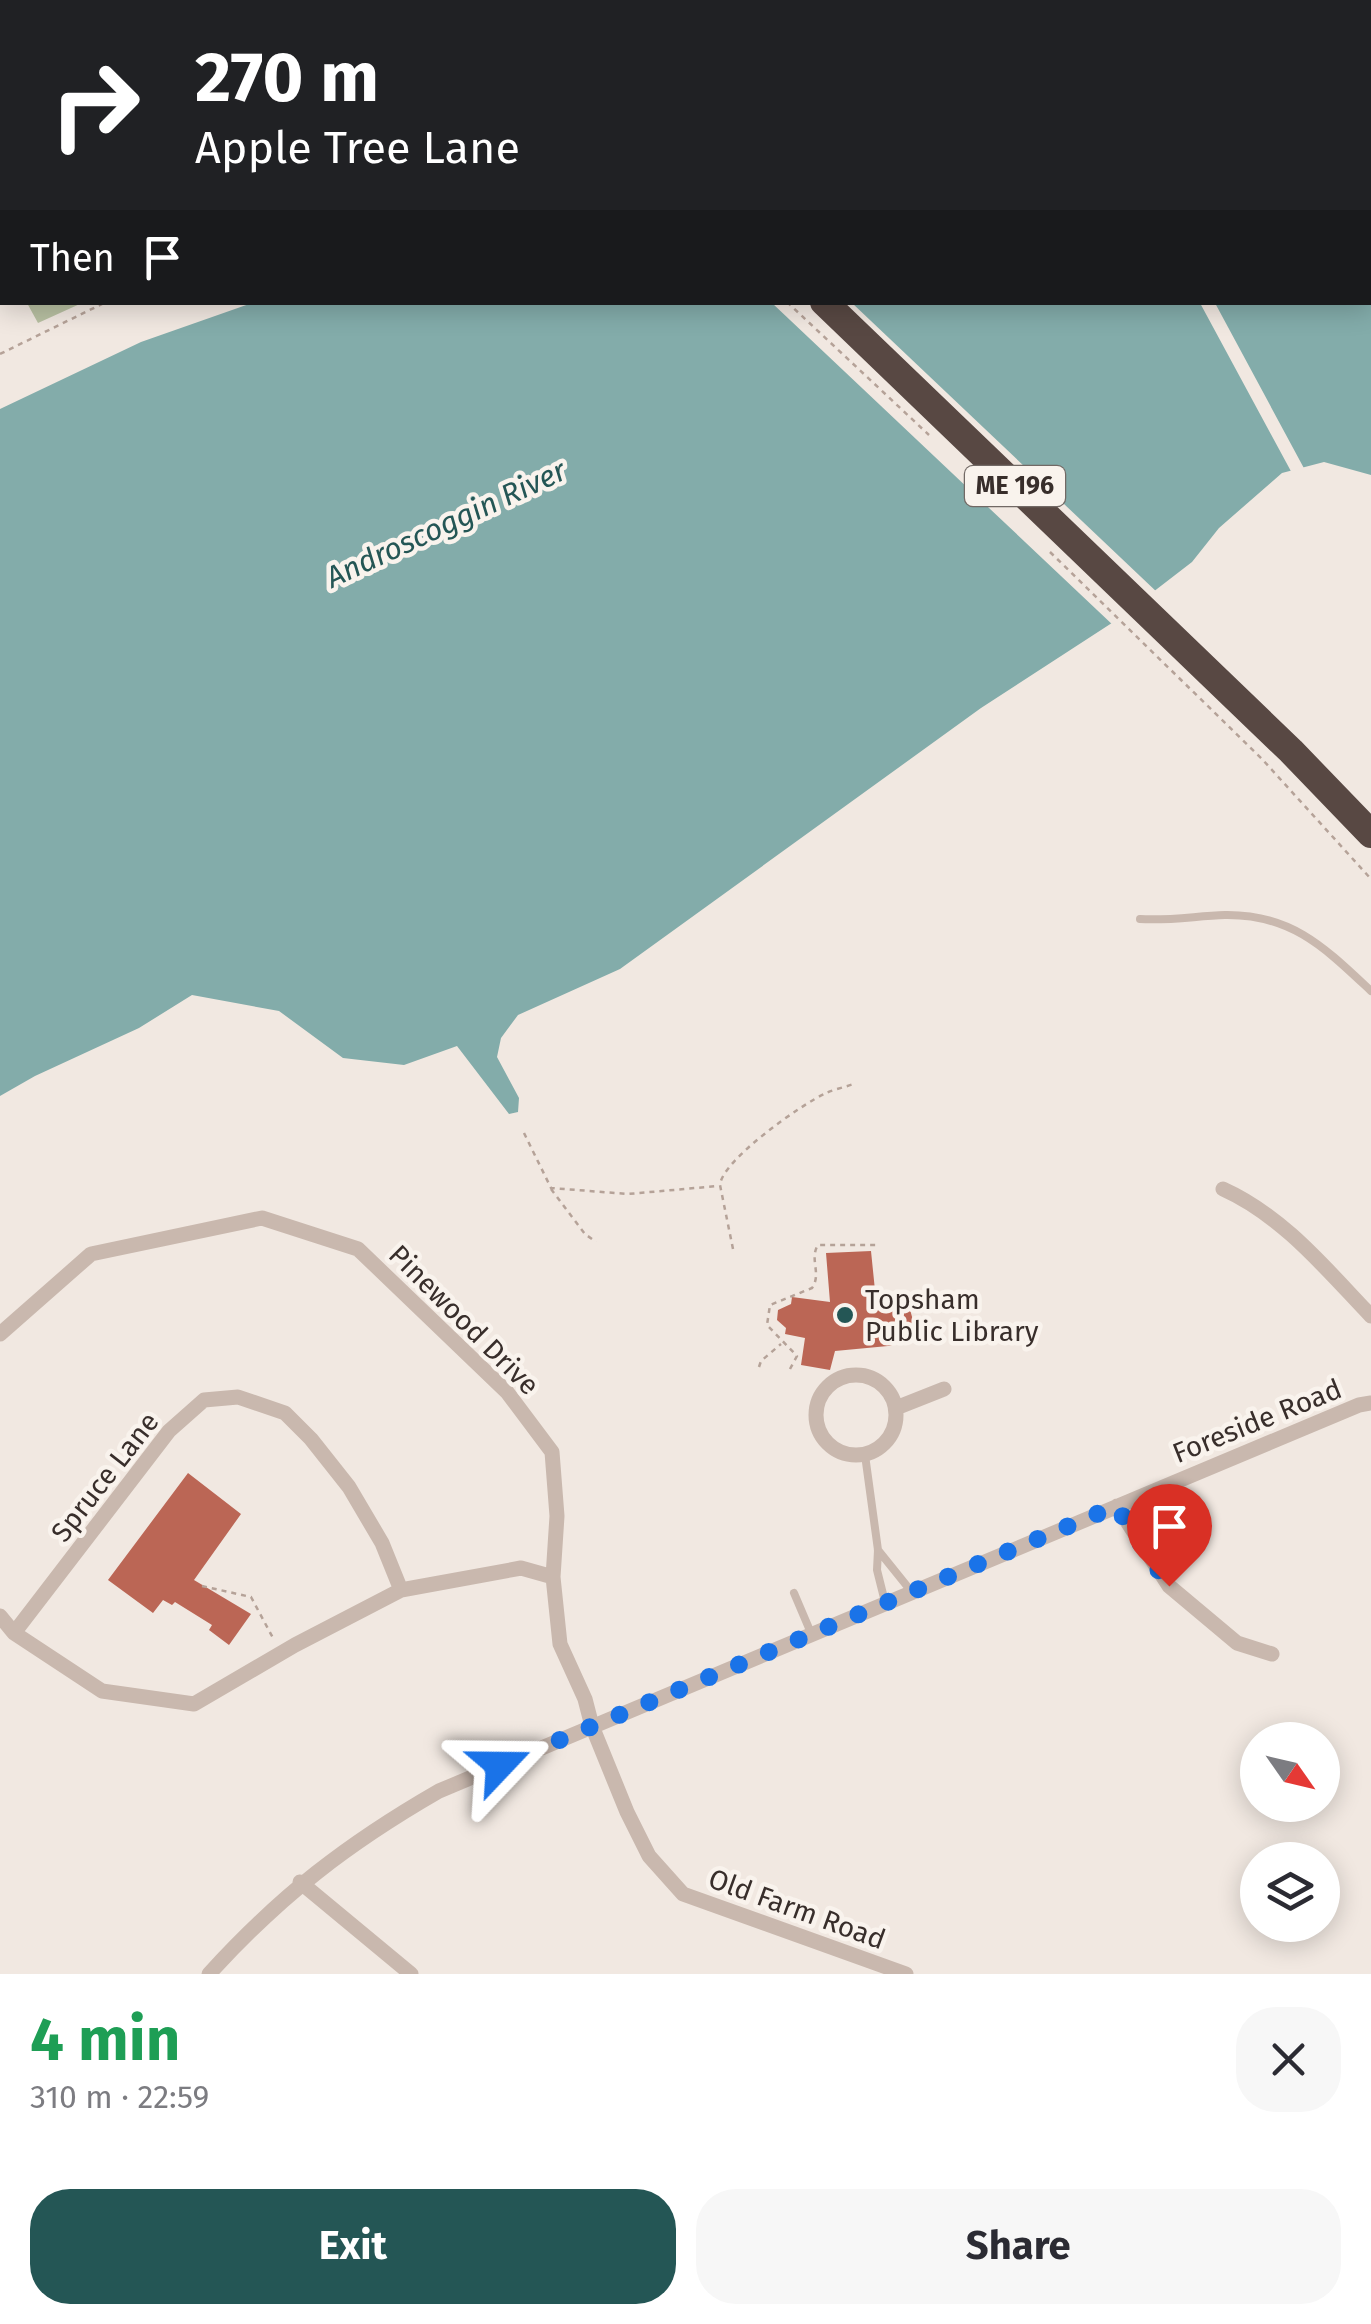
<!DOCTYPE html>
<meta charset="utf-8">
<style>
body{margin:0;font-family:"Fira Sans",sans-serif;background:#f7f7f7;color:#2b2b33;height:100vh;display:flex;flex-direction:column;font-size:38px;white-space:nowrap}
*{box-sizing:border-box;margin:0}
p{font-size:32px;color:#7c7c81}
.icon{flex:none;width:55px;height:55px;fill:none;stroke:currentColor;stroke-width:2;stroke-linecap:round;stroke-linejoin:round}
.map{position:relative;height:1974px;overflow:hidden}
.drawer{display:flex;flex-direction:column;background:#fff;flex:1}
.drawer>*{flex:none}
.guide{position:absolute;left:0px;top:0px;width:1372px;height:305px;box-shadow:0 5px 25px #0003;background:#202124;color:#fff;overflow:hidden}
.needle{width:65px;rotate:124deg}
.buttons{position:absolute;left:1240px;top:1722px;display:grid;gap:20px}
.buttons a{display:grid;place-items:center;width:100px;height:100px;border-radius:50%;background:#fff;box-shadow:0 5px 25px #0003;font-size:50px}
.pin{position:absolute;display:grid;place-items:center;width:85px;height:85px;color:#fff;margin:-102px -42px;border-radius:50% 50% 50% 0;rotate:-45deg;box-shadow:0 0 10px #0007}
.pin .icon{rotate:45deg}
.me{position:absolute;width:110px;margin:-55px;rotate:67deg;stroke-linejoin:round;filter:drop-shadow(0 0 8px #0008)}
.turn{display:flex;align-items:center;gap:35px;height:210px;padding:0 30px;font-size:45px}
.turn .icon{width:130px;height:130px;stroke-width:2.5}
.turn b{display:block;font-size:70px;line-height:85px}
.then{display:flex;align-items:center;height:95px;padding:0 30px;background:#0003;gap:20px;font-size:38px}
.round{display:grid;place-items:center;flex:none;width:105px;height:105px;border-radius:40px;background:#f7f7f7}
.head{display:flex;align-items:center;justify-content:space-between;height:170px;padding:0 30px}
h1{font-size:60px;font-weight:700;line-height:75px;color:#1e9e55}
.action{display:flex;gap:20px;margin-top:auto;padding:20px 30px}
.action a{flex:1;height:115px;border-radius:40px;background:#245655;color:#fff;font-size:40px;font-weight:700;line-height:115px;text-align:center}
.action a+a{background:#f7f7f7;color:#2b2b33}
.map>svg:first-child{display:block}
.green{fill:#b8c0a2}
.water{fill:#83acaa}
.pier{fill:#f1e8e1}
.building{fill:#b65}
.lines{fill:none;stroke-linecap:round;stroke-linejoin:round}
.path{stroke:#b5a298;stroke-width:2.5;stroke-dasharray:5 5;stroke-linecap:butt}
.lane{stroke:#c9b8ae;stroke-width:8}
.street{stroke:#c9b8ae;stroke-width:15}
.highway{stroke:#584843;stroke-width:28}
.route{stroke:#1a73e8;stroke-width:18;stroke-dasharray:0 32.4}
.poi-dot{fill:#245655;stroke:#f9f3ed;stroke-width:4}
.labels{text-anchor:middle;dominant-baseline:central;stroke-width:9;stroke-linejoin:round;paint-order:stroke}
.shield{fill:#f9f3ed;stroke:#726965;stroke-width:2.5}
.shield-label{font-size:25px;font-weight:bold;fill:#382e2b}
.poi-label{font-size:28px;fill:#382e2b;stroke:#f9f3ed;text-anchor:start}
.street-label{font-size:28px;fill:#382e2b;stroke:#f9f3ed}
.water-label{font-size:30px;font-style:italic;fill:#245655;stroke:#f9f3ed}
</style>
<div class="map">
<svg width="1371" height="1974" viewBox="0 0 1371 1974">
<rect width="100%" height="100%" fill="#f1e8e1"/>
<path class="green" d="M27 303H26H82L38 323Z"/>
<path class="water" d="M1084 0H1371V475L1324 462 1282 473 1219 528 1192 562 1118 619 981 708 620 969 518 1015 501 1038 497 1057 519 1098 518 1112 509 1114 457 1046 404 1065 343 1058 279 1011 192 995 139 1028 35 1076 0 1096V409L141 342 252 303 1370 302V2H1075Z"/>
<path class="pier" d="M772 303H852L1159 594 1115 627Z
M1200 303H1215L1306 472 1293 475Z"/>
<path class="building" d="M871 1251 877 1310 908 1302 918 1339 888 1346 835 1351 830 1370 801 1365 805 1338 785 1334 786 1328 777 1320 778 1310 791 1304 792 1297 830 1302 826 1253Z
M188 1473 241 1514 194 1580 251 1614 229 1645 209 1630 212 1625 175 1602 172 1605 163 1600 153 1613 108 1580Z"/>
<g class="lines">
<path class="path" d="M917 2 923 0
M1156 2 1159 0
M0 247 2 245
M0 262 2 260
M787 302 929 435
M0 354 106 302
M1050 552 1262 759 1371 879
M524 1133 551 1188 628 1194 718 1186
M551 1189 585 1234 596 1242
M733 1249 720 1185C722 1160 802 1104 826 1093 835 1089 846 1087 856 1083
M759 1367 761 1361 781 1344
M790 1369 797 1356 767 1325 770 1305 812 1288C822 1274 809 1259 818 1245H876
M202 1586 251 1597 273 1638"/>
<path class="lane" d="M1140 919C1169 921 1196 916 1225 915 1292 914 1325 948 1371 991
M865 1455 878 1550 877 1570 885 1602
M878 1550 911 1591
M794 1593 811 1633"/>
<path class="street" d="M1223 1189C1283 1216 1326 1269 1371 1316
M0 1334 91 1254 262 1218 358 1249 507 1392 552 1452 557 1516 553 1577 560 1644 585 1699 592 1726 627 1812 649 1856 683 1894 906 1974
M816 1415a40 40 0 1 1 80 0a40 40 0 1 1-80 0Z
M896 1408 944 1389
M1117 1506 1169 1586 1237 1643 1272 1654
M0 1616 14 1633 102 1691 194 1704 295 1645 401 1590 521 1568 553 1577
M14 1633 169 1431 204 1400 238 1397 285 1413 311 1439 349 1487 382 1543 401 1590
M300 1882 411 1974
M209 1974C281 1895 347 1844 439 1791L1359 1405 1371 1403"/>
<path class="highway" d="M408 0 414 2
M517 0 519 2
M554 0 556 2
M125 2 127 0
M171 2 174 0
M0 109 2 107
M0 151 2 149
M0 208 2 206
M824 302 1291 751 1371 834"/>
</g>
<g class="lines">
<path class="route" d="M500 1765 1116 1506 1169 1586"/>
</g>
<circle class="poi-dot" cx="845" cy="1315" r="10"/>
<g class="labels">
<rect class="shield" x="965" y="466" width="100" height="40" rx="8"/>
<g class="shield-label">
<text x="1015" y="486">ME 196</text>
</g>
<g class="poi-label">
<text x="865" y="1299">Topsham<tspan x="865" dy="32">Public Library</tspan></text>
</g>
<g class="street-label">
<text transform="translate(464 1320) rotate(45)">Pinewood Drive</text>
<text transform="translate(1257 1421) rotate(-22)">Foreside Road</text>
<text transform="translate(105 1477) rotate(-52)">Spruce Lane</text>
<text transform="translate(797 1909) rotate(20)">Old Farm Road</text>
</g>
<g class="water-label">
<text transform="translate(446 524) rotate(-25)">Androscoggin River</text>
</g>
</g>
</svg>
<div class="buttons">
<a><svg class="needle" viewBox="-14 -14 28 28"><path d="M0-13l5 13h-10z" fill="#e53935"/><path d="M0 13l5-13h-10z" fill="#7c7c81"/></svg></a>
<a><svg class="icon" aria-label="layers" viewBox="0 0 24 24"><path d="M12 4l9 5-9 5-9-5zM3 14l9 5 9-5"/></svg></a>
</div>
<div class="pin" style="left:1169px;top:1586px;background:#d93025"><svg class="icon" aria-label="arrive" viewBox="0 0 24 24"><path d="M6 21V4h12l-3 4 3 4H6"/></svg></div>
<svg class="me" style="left:500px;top:1765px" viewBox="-20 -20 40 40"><path d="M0-17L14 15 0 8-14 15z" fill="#1a73e8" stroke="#fff" stroke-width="4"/></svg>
<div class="guide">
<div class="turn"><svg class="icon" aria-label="right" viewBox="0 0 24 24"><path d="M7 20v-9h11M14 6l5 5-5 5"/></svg><div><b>270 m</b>Apple Tree Lane</div></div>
<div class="then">Then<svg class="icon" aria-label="arrive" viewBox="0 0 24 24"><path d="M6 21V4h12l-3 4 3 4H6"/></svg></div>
</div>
</div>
<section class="drawer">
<div class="head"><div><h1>4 min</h1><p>310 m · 22:59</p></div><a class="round"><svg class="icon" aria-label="close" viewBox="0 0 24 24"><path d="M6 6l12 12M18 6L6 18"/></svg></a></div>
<div class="action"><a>Exit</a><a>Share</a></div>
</section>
